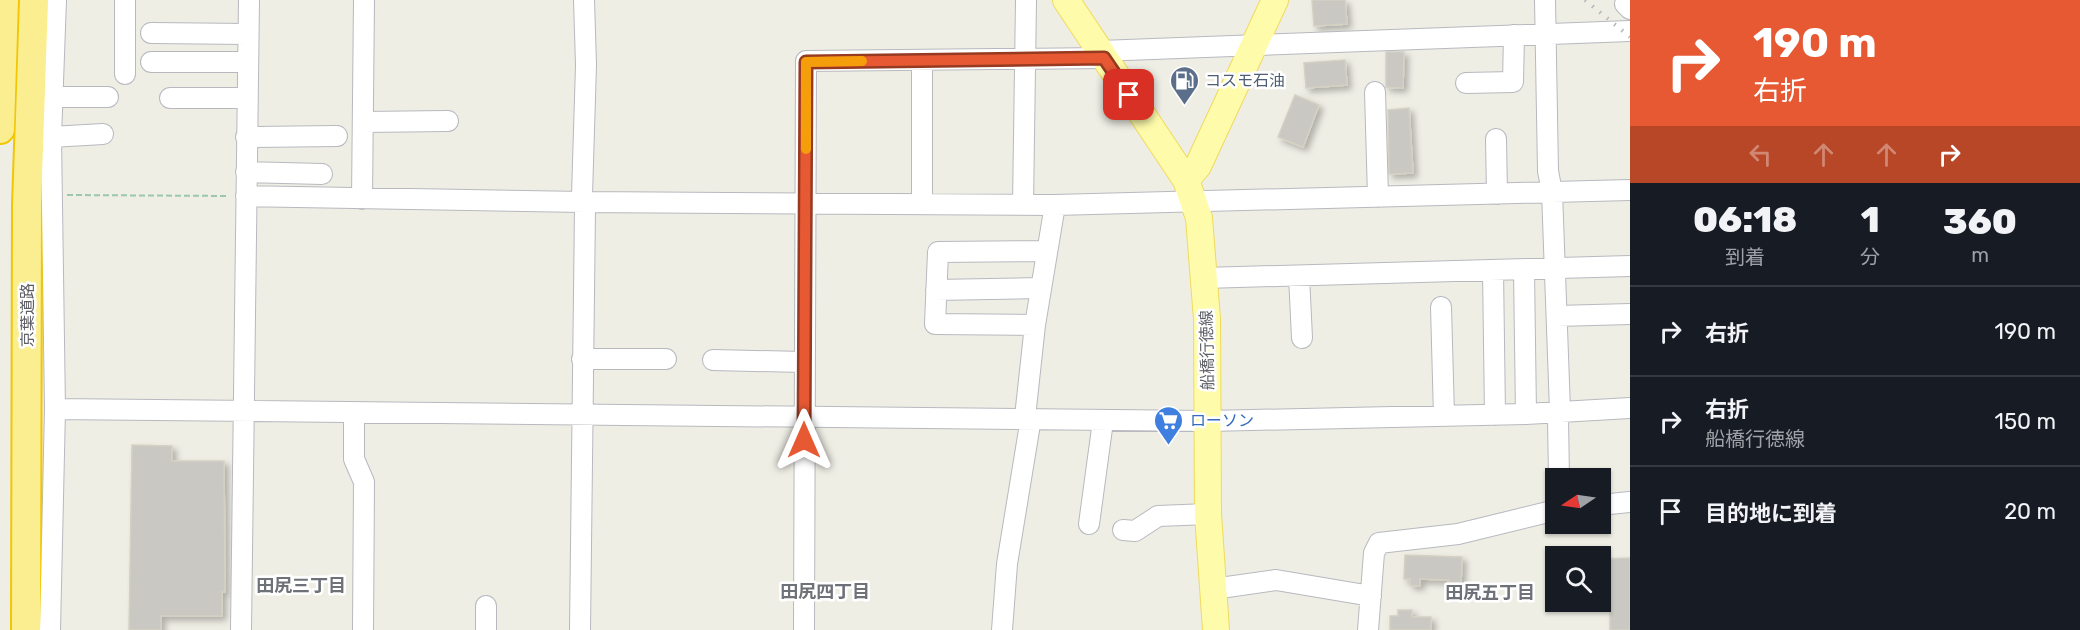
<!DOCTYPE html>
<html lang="ja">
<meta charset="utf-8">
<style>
body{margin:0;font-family:Rubik,"Noto Sans JP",sans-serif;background:#242831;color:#f1f3f6;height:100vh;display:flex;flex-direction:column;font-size:22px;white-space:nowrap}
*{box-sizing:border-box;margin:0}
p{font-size:20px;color:#9ea1a6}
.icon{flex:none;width:33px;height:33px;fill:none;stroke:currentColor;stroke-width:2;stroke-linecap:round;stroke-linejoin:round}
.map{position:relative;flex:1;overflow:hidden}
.sheet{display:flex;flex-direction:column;background:#171b24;width:450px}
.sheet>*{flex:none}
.hud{background:#e75933;color:#fff;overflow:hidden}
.needle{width:39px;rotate:257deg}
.buttons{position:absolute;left:1545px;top:468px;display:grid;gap:12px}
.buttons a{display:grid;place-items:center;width:66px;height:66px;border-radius:0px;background:#171b24;box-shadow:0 2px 4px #0004;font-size:30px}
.pin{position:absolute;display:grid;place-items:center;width:51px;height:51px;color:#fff;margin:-26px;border-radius:12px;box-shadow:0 3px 9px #0006}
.me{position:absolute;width:66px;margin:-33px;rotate:0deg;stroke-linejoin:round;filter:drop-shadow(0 0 4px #0008)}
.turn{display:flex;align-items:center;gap:21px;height:126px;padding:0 24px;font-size:27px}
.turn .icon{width:78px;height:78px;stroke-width:2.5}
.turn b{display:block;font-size:42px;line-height:51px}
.lanes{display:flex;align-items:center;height:57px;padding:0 24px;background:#0003;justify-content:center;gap:30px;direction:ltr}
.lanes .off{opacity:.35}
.eta{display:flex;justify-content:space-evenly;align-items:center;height:102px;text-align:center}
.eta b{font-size:36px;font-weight:800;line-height:42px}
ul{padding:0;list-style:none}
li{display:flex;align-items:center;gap:18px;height:90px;padding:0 24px;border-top:2px solid #363941}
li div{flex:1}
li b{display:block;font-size:22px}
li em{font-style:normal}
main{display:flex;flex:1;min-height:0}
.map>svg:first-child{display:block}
.building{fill:#cac8c2;stroke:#d4d1c3;stroke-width:1.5;filter:url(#shadow)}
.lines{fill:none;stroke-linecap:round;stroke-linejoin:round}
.minor-casing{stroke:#b7b9bf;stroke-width:22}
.major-casing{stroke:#f0da5d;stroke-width:28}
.highway-casing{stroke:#f1c603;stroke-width:32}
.path{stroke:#9bc7ad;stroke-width:2;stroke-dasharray:6 3;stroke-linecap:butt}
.minor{stroke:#fff;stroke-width:20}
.major{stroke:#fefcab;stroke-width:26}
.highway{stroke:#fbee90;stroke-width:28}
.rail{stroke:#b6b6b7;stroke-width:4;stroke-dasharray:1.5 8;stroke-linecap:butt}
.route-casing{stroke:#963a21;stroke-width:15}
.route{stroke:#e75933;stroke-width:10}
.slow{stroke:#f59e0b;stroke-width:10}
.labels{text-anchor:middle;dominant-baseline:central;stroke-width:5;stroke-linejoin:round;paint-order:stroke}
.service-label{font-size:16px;fill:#4e5e75;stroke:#fff;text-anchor:start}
.street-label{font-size:16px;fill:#5d5f65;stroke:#fff}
.shop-label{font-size:16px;fill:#366cbe;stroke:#fff;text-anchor:start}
.neighbourhood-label{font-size:18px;font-weight:bold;fill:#6e7177;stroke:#fff}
</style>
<main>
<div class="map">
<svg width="1630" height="630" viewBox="0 0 1630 630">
<defs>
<filter id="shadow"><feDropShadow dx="4" dy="4" stdDeviation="3" flood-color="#0004"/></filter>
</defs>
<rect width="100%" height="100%" fill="#efeee5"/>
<path class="building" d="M1312 0H1345L1347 24 1314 26Z
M1386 52H1404L1403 88 1386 87Z
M1345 60 1347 85 1306 88 1304 63Z
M1295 95 1319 105 1303 147 1278 137Z
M1409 108 1413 173 1389 174 1388 110Z
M132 445 172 446V461H224L225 592H222V616H161V630H129Z
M1405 555 1462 557 1461 584H1448L1449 580 1420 579V586L1410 585V579H1404Z
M1630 558V630H1610V585H1600V559Z
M1398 610H1412V617H1431V630H1390V616H1398Z"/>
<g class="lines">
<defs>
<path id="minor" d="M1545 0 1548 171 1552 192 1560 410 1558 419 1559 478
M1625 4 1630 9
M151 33 248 34
M1100 51 1630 31
M151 62H247
M125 74V0
M1466 83 1513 82 1514 35
M1375 92 1378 197
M52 97H108
M170 98H247
M363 122 448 121
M51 137 103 134
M246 137 337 136
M1496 139 1497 194
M246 172 322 174
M246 196 584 202 1055 205 1630 190
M362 199 364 0
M922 204V60
M1023 205 1026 0
M1493 270 1495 415
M1524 270 1526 414
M1299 276 1302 338
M1204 278 1630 266
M936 290 1040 288
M1441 307 1444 416
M1557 316 1630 314
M1035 325 935 324 938 252 1046 251
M582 359H666
M713 360 803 362
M55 409 1208 421 1526 414 1630 408
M354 413V459L364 482 363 630
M1025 417 1035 325 1055 205
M1600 505 1630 502
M1089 524 1103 421
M1123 530 1135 531 1158 516 1208 514
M1213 589 1276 580 1371 596
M50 630 55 409 51 137 56 0
M241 630 249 0
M486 630V606
M580 630 585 208 582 195 586 65 584 0
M804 630 806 61 1104 58
M1002 630 1007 564 1031 418
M1368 630 1374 553 1379 543 1458 534 1556 510"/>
<path id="major" d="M1066 0 1186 180 1199 218 1207 319 1208 514 1216 630
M1186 180 1198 166 1275 0"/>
<path id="highway" d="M0 129 4 0
M26 630 27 205 34 0"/>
</defs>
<use href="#minor" class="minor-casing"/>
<use href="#major" class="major-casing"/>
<use href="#highway" class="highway-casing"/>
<path class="path" d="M67 195 229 196"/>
<use href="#minor" class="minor"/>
<use href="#major" class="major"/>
<use href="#highway" class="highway"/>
<path class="rail" d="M1585 0 1630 37"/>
</g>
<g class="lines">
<defs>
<path id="route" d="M804 440 806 62 1104 58 1129 95"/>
</defs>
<use href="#route" class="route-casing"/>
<use href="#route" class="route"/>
<path class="slow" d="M806 149V62L862 61"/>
</g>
<defs>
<symbol id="fuel-pin" viewBox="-11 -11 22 30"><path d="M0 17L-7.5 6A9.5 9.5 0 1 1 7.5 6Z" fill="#5c6f8a" stroke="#fff"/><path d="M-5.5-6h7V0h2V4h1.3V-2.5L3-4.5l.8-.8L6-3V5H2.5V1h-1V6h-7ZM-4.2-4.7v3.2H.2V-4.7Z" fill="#fff"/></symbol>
<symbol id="supermarket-pin" viewBox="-11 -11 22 30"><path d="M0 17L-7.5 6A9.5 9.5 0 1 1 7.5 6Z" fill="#3f7fe0" stroke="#fff"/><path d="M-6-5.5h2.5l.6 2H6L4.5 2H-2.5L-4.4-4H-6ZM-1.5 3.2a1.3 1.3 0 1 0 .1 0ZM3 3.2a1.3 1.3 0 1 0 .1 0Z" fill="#fff"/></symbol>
</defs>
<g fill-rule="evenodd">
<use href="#fuel-pin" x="1168" y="64" width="33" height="45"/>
<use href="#supermarket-pin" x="1152" y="404" width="33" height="45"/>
</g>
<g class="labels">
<g class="service-label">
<text x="1205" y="80">コスモ石油</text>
</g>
<g class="street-label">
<text transform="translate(27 315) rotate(-90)">京葉道路</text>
<text transform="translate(1207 350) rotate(-91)">船橋行徳線</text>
</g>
<g class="shop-label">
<text x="1190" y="420">ローソン</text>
</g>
<g class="neighbourhood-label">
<text x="301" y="586">田尻三丁目</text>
<text x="825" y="592">田尻四丁目</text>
<text x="1490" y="593">田尻五丁目</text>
</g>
</g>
</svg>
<div class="buttons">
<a><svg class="needle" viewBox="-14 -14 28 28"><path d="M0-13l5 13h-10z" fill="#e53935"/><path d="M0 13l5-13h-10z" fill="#9ea1a6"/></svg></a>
<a><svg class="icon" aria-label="search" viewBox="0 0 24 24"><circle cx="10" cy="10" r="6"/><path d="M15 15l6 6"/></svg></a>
</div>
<div class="pin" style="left:1129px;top:95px;background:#d93025"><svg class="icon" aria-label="arrive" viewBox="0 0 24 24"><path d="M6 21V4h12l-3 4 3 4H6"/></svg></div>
<svg class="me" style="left:804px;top:440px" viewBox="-20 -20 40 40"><path d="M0-17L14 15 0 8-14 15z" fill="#e75933" stroke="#fff" stroke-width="4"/></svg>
</div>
<section class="sheet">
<div class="hud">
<div class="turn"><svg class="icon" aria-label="right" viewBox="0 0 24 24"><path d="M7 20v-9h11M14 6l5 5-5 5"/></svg><div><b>190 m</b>右折</div></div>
<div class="lanes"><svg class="icon off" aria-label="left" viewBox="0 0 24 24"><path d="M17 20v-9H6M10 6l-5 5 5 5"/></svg><svg class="icon off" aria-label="ahead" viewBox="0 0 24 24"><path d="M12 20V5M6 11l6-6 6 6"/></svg><svg class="icon off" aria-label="ahead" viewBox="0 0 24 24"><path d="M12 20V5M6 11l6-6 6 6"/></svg><svg class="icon" aria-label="right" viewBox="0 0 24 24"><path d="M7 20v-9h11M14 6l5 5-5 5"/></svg></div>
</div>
<div class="eta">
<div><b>06:18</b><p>到着</p></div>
<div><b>1</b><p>分</p></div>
<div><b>360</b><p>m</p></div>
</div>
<ul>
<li><svg class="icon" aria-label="right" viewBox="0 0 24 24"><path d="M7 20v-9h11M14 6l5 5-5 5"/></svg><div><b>右折</b></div><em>190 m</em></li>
<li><svg class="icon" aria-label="right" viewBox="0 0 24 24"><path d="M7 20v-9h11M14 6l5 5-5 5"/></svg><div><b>右折</b><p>船橋行徳線</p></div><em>150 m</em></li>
<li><svg class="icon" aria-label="arrive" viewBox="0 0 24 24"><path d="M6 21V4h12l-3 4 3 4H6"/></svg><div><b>目的地に到着</b></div><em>20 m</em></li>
</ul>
</section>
</main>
